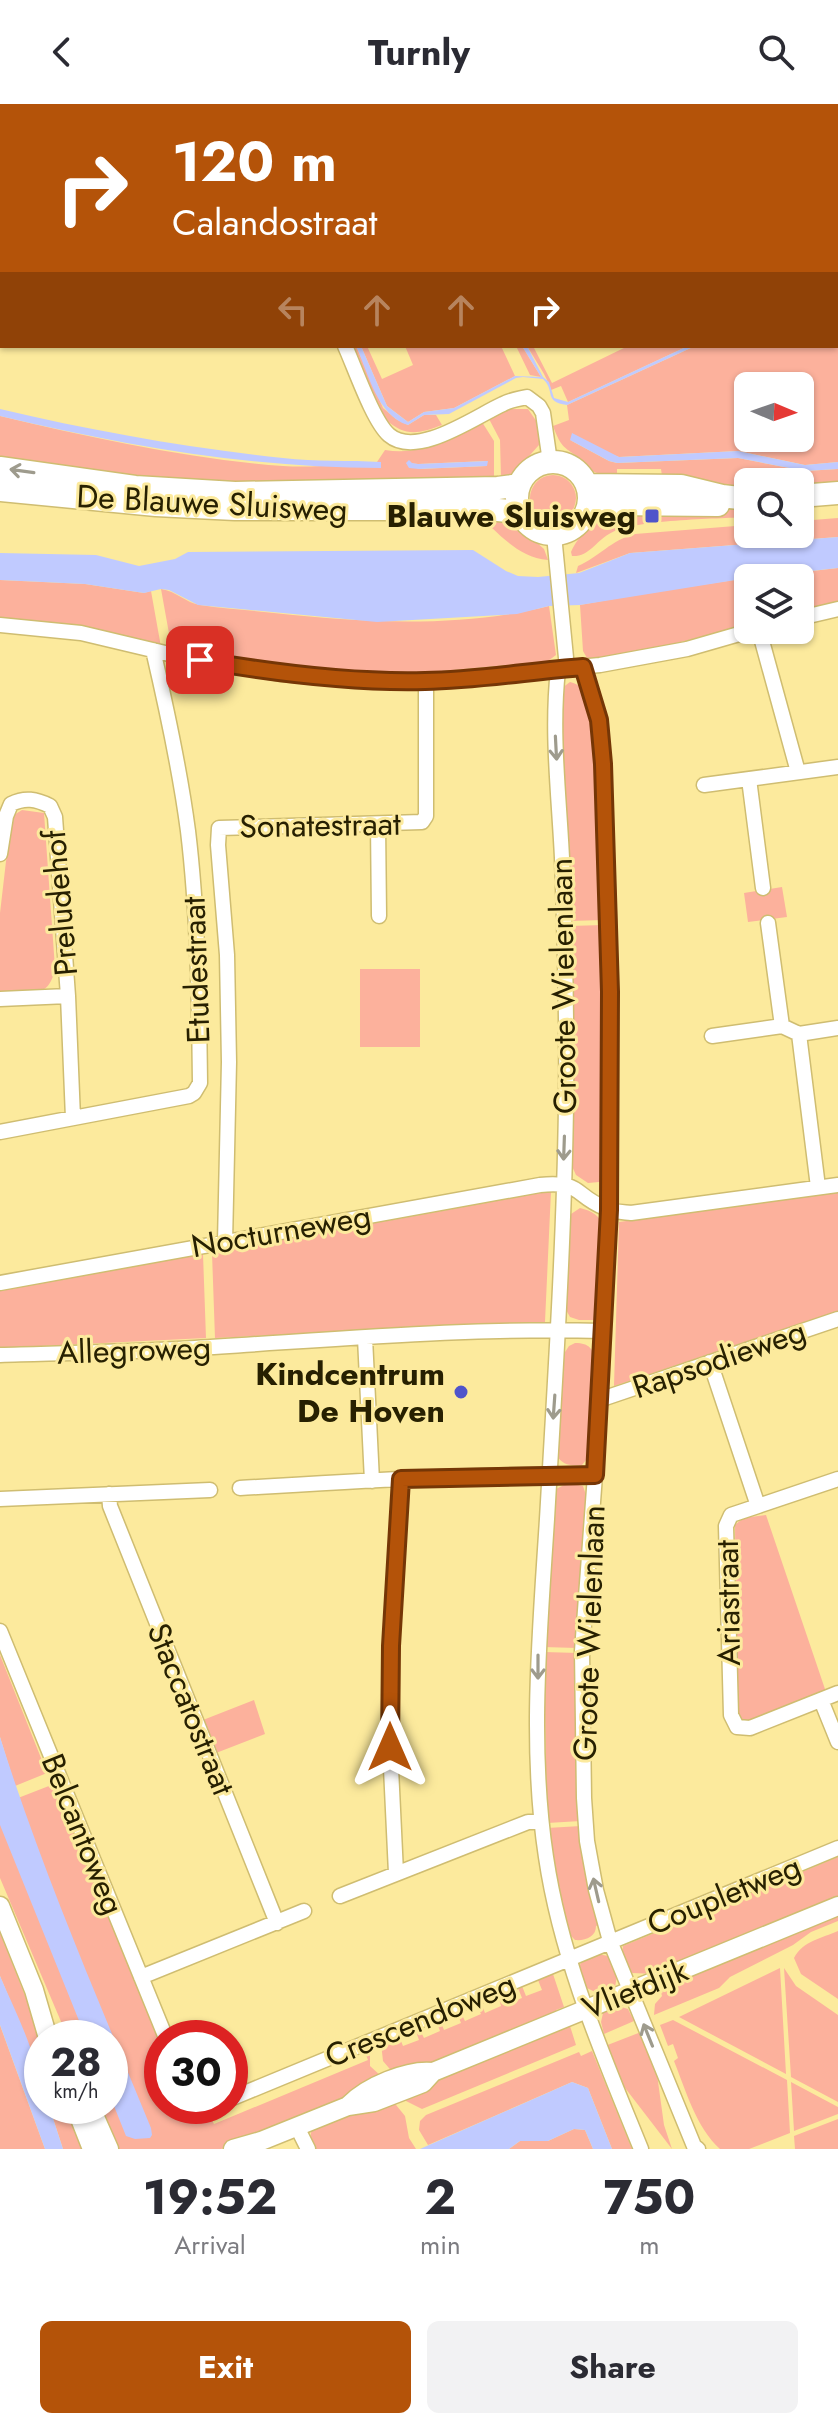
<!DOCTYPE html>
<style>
body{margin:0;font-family:Jost,sans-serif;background:#f2f2f3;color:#2b2b33;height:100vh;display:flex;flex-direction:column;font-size:30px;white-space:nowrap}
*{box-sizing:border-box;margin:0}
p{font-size:26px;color:#7c7c81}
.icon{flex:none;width:44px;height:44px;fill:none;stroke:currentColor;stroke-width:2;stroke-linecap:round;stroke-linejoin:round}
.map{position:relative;height:2045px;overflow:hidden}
.side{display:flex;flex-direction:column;background:#fff;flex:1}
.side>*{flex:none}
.banner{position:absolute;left:0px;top:0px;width:838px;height:244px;box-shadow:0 2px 6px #0004;background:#b45309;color:#fff;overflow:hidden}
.needle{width:52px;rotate:92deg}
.controls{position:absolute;left:734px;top:268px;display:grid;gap:16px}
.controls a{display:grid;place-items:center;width:80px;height:80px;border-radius:12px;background:#fff;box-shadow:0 2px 6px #0004;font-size:40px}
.speed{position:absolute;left:24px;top:1916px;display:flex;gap:16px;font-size:40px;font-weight:700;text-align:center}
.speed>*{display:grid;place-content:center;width:104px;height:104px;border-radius:50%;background:#fff;box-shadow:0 2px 6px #0004;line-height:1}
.speed small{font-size:20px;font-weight:400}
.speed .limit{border:12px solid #d22;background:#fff;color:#111}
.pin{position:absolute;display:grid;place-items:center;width:68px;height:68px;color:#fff;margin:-34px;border-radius:16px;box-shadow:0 4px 12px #0006}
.me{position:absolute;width:88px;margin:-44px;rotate:0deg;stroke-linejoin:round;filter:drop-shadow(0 0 6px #0008)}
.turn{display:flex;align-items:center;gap:28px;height:168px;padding:0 40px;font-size:36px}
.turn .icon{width:104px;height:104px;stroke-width:2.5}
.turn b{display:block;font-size:56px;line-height:68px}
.lanes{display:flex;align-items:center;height:76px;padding:0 40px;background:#0003;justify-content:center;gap:40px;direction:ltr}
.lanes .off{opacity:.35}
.eta{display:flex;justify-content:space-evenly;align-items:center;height:136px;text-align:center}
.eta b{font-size:48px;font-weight:700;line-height:56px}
.button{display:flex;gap:16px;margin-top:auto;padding:16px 40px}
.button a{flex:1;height:92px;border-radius:12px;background:#b45309;color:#fff;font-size:32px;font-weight:700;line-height:92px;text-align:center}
.button a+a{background:#f2f2f3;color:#2b2b33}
header{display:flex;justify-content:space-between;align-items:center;height:104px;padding:0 40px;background:#fff;font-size:36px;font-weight:700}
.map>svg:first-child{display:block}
.green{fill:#fcb19c;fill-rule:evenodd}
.water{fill:#c0caff}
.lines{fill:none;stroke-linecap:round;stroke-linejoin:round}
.minor-casing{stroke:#cfbd71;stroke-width:17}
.tertiary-casing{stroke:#cfbd71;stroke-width:21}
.secondary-casing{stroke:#cfbd71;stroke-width:25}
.minor{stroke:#fff;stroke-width:14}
.tertiary{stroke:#fff;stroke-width:18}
.secondary{stroke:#fff;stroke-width:22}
.oneway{stroke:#9e9b8d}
.route-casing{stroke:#753606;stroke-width:20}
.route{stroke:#b45309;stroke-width:14}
.poi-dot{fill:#4f54ca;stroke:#fcea9d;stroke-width:3}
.labels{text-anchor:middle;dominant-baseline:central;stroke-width:6;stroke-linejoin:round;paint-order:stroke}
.street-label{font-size:32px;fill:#272001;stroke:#fcea9d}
.poi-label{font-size:32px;font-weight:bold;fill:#272001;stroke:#fcea9d;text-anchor:end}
</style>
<header><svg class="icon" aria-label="back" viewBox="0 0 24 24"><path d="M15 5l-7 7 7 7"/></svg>Turnly<svg class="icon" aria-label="search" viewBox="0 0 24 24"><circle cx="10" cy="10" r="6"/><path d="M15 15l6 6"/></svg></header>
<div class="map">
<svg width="838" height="2045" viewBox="0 0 838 2045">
<rect width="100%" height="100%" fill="#fcea9d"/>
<path class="green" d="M0 0H120L116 2H2V58L0 59Z
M394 0H670L671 2H394Z
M760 0H838V146L836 142V2H761Z
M838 175V358L805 361 738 347 619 353 570 336 609 357 617 359 738 354 805 367 838 365V381L800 383V378H748V386L662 372 661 365H617V372C609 372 598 371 591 366 588 363 586 359 582 356 564 342 562 346 553 322L569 316 567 301 695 242H836V176ZM748 282H800V334H748Z
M350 242H356L383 304 396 315 408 321 424 311H436L442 321C418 330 405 333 385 315Z
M361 242H367L382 275 413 261 405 242H501L515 272 454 304 424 308 408 318 387 302Z
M516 242H522L541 273 530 271Z
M527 242H533L552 279 628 242H688L568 298 561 282 551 286C547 272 535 256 527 242Z
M507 305H528L539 321V341L513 370 501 374 500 336 488 313Z
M0 312C93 334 188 355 283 362 315 364 349 360 381 358H377L385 346C422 352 450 334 482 318L494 337V376C396 378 298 383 200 377 133 373 67 363 0 355ZM487 357V362L419 365 406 359 418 360Z
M530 394a23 23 0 1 1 46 0a23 23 0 1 1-46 0Z
M748 404V413C716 415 634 415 609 430 595 438 589 453 572 452L571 448C579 430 595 415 614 410Z
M490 413 513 417 544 445 548 456C524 454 508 439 492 424Z
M838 414V433L630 449 576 469 578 462C599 453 611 436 635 430L748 421V430H800V417Z
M838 464V498L800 506V474H750Z
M748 474V520L655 545 593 556 587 554 583 547 580 501 646 489Z
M0 476 85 480 144 489 151 487 161 543 0 515Z
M161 485C176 487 186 499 200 501 224 505 249 506 274 509 363 519 461 524 549 502L556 551 544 560C489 566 434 570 379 569 309 568 240 558 172 546Z
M570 578C589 582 588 600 592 616L603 816 570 817 559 623 562 584Z
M22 706 44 709 55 864C50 895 29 890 3 889L0 887V809L10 723 14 711Z
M782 783 787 813 748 818 744 789Z
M603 821 604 1073 599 1078 588 1079 576 1071 571 1060 570 822Z
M360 865H420V943H360Z
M551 1087 545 1218 215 1234 212 1149Z
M838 1088V1207L614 1282 619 1118Z
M580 1104C592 1107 600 1111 603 1123L599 1204 595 1216H579L570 1213 565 1204 569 1118 571 1110Z
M203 1150 206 1234 0 1244V1187Z
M575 1239C590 1239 593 1245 596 1259L590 1351 582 1361C569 1362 563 1361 556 1351L563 1251 569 1242Z
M568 1379 583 1382 587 1394 577 1544 543 1543 556 1385Z
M766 1411 826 1588 751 1619 742 1618 737 1613 735 1421 743 1414Z
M544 1548 578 1549 581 1717 547 1719Z
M0 1551 47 1669 15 1682 0 1633Z
M254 1596 265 1630 216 1649 203 1616Z
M54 1680 162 1941V2002H187L197 2012 209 2010 214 2020 368 1956 364 1946 370 1944V1962L381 1972 344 1995 221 2045H115L96 2002H110V1934H68L0 1774V1701Z
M581 1722 600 1821 596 1822C596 1833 585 1837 575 1836L571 1832 568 1833 547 1724Z
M838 1753V1795L655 1870 632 1869C625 1860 621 1854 623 1842Z
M838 1809V1817L811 1828 793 1841 730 1873 719 1884 654 1911 655 1900 662 1892 660 1885 661 1883Z
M838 1827V1895L801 1870 794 1854C803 1837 822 1834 838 1827Z
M0 1829 42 1934V1983L23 1927 0 1872Z
M598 1850 608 1852 615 1862 612 1863 617 1872 615 1883 597 1889 587 1884 584 1875 581 1876 578 1864 583 1856Z
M780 1864 786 1970 679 1913Z
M784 1864 796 1882 838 1911V1998L791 1973Z
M553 1870 564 1903 556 1906V1909L435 1958 394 1970 383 1957 381 1939 399 1932 403 1942 419 1936 415 1925 419 1924 424 1934 440 1927 436 1917 440 1916 444 1926 461 1919 457 1909 460 1907 465 1917 481 1910 477 1901 481 1899 485 1909 501 1902 498 1892 501 1891 506 1900 522 1894 518 1884 522 1882 526 1892 542 1886 538 1876Z
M618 1902 628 1905 634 1917 604 1930 601 1918 603 1909Z
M673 1916 787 1976 790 2029 749 2045H720C696 2023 686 1987 674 1957L678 1954 673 1940 668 1942 660 1921Z
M0 1921 1 1924 45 2045H0Z
M570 1922 576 1941 422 2005 406 1997 403 1992 436 1975 561 1923 562 1925Z
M641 1928 656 1963 664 2021 672 2045 619 1976 605 1942Z
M592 1947 632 2045H612L588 1984 572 1978 428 2041 419 2026 420 2017 426 2011 579 1948 581 1952Z
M791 1978 838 2003V2010L794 2027Z
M392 1996 405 2012 409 2034 416 2045H315L310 2034 312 2024 355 2007Z
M49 2002H70L87 2045H63Z
M838 2015V2045H795L794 2032Z
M574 2025 585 2026 593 2045H509L520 2037H548Z"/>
<path class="water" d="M356 242H361L387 302 408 318 424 308 454 304 515 272 541 273 522 242H527L543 273 549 278 554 294 568 298 688 242H695L567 301C543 298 556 287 543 275L523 273 516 274 449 310 424 311 408 321C377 312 368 268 356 242Z
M0 305C93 327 188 344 283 354 316 358 349 356 381 358V364C250 364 127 342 0 312Z
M572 329 619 353 738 347 805 361 838 358V365L805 367 738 354 617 359 609 357 570 336Z
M409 356 412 359 418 360 488 357 487 362 419 365 409 364 406 359Z
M838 433V464L748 474 580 501 549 502 517 510 377 518 198 501 169 486 161 485 144 489 85 480 0 476V449L96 451 139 462 175 455 188 448 473 446 506 467 518 472 538 473 579 469 630 449Z
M0 1633C42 1767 98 1895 151 2024L152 2031 150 2034 135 2035 126 2032 110 1992V1934H86L0 1721Z
M0 1872C17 1912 42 1958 42 2002H49L63 2045H45L0 1921Z
M572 1978 588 1984 612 2045H593L585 2026 574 2025 548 2037H520L509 2045H420Z"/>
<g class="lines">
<defs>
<path id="minor" d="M345 242C355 264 373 317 389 331 417 355 476 312 503 300 510 296 519 295 527 293L539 302 543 309 550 358
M554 431 567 564
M800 514 838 505
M0 521 81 529 182 553 282 570 354 576 426 577 600 561 687 545 753 526
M759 526 798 668
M583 563 599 616 603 660 609 818 610 951 609 1106 595 1371 582 1547 584 1694 587 1737 596 1786 610 1837 694 2042 698 2045
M558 566C551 628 559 691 562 754 565 836 567 919 566 1002 564 1140 555 1277 547 1415 540 1526 529 1642 546 1753 561 1855 602 1949 641 2045
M749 675 763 784
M704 681 838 663
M378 720 379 812
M0 750 6 712 11 700C25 693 36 695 50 702L55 713 68 892 73 1014
M768 819 782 922
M0 895 68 892
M799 930 818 1083
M712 932 782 922 799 930 838 924
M0 1028 189 992 194 989 200 979C199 895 198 810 188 727 180 666 167 606 153 546
M225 1138 229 958 227 851 218 741 219 724 422 718 426 712V577
M0 1179 540 1081C583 1077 573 1091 605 1104 613 1108 622 1108 631 1109L838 1081
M365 1234 372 1377
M0 1251C65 1249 130 1248 195 1244 330 1236 467 1223 603 1227
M710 1258 758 1402 731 1411 726 1422 731 1611 737 1623 750 1624 838 1589
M599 1296 838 1215
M240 1384C358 1377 477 1369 595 1371
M109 1390 110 1402 277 1819
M0 1395 210 1386
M758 1402 838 1375
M0 1527 166 1934
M821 1596 838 1638
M396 1769 390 1643 391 1542 401 1375
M340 1792 528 1718H541
M141 1873 304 1807
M230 1995 838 1744
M194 2002 201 2005 213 2002
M297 2023 308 2045"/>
<path id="tertiary" d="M0 1802 34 1886 48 1934
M349 2001C366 1983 408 1965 433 1968
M75 2002 92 2045
M90 2002 109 2045
M233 2045 261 2037 348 2002 374 1998 423 1979 433 1968 838 1802"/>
<path id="secondary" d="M517 394a36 36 0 1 1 72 0a36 36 0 1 1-72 0Z
M0 364 135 383 235 389 498 384 519 381
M587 381 681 382 722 392 748 395
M0 386 156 401 235 405H487L519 408
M800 392 838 389
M588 405 611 400 718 401"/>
</defs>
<use href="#minor" class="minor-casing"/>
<use href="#tertiary" class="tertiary-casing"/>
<use href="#secondary" class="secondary-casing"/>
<use href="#minor" class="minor"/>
<use href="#tertiary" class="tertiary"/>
<use href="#secondary" class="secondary"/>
</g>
<defs><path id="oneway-shaft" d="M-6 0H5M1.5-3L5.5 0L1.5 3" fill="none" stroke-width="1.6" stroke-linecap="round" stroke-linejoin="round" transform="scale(2)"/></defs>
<g class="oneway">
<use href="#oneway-shaft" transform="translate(22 367) rotate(-172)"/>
<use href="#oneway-shaft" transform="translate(556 644) rotate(87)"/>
<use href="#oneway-shaft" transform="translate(564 1044) rotate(92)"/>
<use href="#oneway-shaft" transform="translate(554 1303) rotate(94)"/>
<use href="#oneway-shaft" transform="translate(538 1563) rotate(90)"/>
<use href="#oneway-shaft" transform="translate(596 1786) rotate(-103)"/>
<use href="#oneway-shaft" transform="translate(648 1931) rotate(-112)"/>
</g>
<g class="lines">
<defs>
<path id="route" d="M200 556C274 569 350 579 425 577 478 576 531 567 583 563L599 616 603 660 610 888 609 1106 595 1371 401 1375 391 1542 390 1643"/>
</defs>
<use href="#route" class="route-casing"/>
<use href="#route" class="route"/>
</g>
<g class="poi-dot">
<rect x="644" y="404" width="16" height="16" rx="4"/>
<circle cx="461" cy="1288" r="8"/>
</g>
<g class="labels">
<g class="street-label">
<text transform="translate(212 399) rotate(3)">De Blauwe Sluisweg</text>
<text transform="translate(320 721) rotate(-1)">Sonatestraat</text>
<text transform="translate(60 799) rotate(-95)">Preludehof</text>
<text transform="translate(196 866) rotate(-92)">Etudestraat</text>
<text transform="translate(563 882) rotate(-91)">Groote Wielenlaan</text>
<text transform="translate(281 1127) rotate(-10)">Nocturneweg</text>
<text transform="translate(134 1246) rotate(-2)">Allegroweg</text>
<text transform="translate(719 1255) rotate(-19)">Rapsodieweg</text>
<text transform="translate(728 1499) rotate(-91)">Ariastraat</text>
<text transform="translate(589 1529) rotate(-88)">Groote Wielenlaan</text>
<text transform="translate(191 1605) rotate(68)">Staccatostraat</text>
<text transform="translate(83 1730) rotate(68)">Belcantoweg</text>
<text transform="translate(724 1791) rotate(-22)">Coupletweg</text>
<text transform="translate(635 1885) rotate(-22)">Vlietdijk</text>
<text transform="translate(420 1916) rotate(-22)">Crescendoweg</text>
</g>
<g class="poi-label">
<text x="636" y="412">Blauwe Sluisweg</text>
<text x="445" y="1270">Kindcentrum<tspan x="445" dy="37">De Hoven</tspan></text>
</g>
</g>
</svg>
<div class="controls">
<a><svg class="needle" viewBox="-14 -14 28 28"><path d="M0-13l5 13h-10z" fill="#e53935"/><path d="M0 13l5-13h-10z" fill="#7c7c81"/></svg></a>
<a><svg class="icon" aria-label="search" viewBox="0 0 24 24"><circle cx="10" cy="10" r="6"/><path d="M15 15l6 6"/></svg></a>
<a><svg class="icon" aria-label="layers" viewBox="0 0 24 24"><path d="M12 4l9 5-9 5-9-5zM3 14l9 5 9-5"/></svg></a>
</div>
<div class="speed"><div>28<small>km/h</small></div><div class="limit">30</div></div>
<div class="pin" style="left:200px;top:556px;background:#d93025"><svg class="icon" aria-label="arrive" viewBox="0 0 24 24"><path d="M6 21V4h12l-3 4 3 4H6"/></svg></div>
<svg class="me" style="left:390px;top:1643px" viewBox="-20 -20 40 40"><path d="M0-17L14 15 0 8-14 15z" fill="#b45309" stroke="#fff" stroke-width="4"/></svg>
<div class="banner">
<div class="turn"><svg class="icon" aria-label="right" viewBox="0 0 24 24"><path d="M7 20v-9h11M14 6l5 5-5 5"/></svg><div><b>120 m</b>Calandostraat</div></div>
<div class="lanes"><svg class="icon off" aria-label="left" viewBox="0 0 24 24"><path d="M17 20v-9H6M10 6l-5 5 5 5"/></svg><svg class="icon off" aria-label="ahead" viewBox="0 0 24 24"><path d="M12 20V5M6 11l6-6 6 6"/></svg><svg class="icon off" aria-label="ahead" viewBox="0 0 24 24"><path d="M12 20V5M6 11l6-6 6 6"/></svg><svg class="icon" aria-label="right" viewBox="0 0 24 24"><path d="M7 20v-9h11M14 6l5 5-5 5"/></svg></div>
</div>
</div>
<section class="side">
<div class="eta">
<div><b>19:52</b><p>Arrival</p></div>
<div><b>2</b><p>min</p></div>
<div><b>750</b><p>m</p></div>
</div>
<div class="button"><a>Exit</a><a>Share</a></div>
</section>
